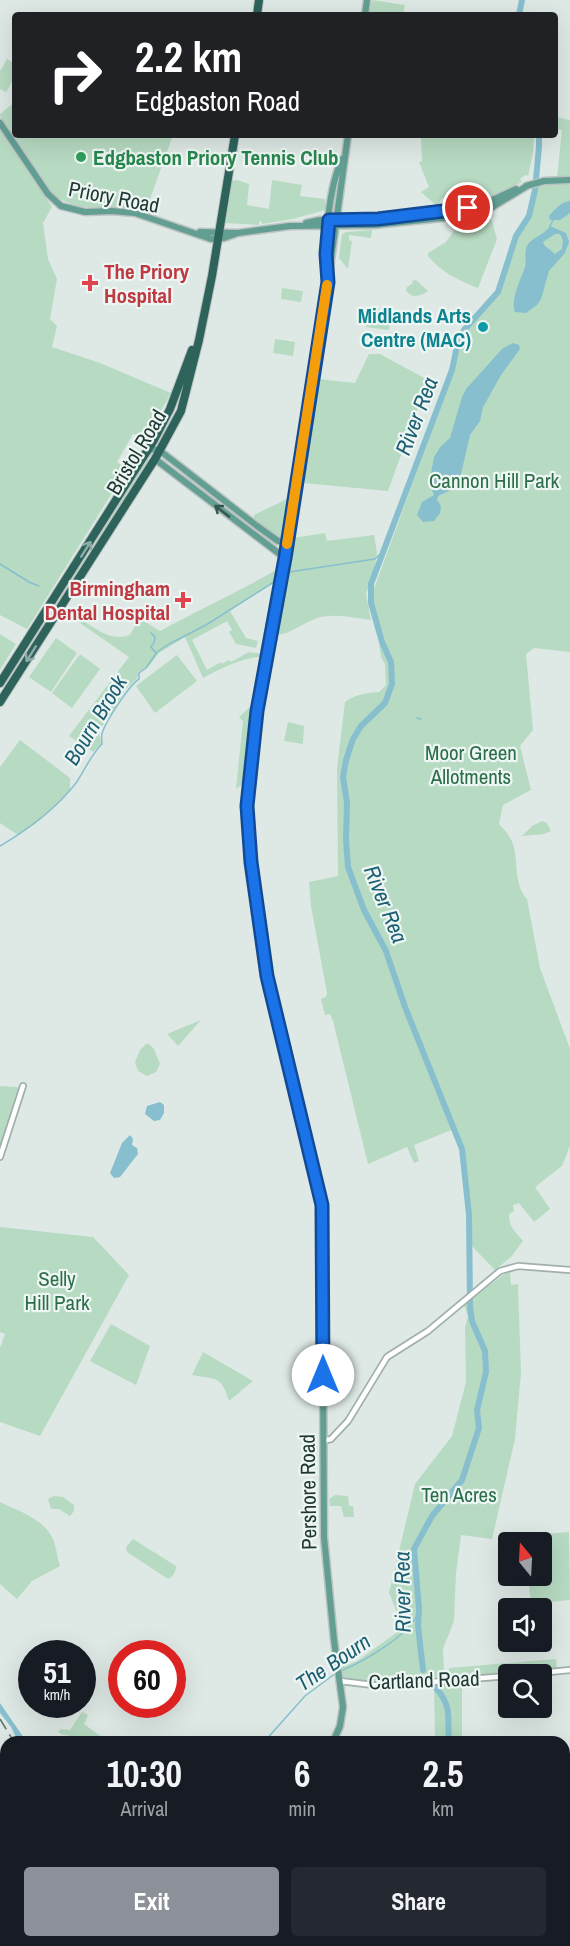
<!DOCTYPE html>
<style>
body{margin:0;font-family:"Archivo Narrow",sans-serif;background:#242831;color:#f1f3f6;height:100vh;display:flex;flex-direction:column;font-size:22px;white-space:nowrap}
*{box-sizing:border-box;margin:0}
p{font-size:20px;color:#9ea1a6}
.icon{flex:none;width:33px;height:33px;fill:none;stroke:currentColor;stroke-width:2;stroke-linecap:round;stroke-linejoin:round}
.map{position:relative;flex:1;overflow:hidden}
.sheet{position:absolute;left:0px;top:1736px;width:570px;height:212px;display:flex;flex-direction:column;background:#171b24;border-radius:18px 18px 0 0;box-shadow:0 6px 24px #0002}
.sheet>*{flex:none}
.hud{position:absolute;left:12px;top:12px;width:546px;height:126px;border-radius:6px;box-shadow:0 6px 24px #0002;background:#202124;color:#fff;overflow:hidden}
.needle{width:39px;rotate:342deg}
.tools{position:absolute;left:498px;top:1532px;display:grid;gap:12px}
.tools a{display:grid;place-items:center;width:54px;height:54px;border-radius:6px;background:#171b24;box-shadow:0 6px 24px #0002;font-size:30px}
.speed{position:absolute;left:18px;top:1640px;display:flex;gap:12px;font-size:30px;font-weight:700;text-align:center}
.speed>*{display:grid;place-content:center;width:78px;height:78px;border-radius:50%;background:#171b24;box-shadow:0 6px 24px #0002;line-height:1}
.speed small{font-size:15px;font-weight:400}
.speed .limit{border:9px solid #d22;background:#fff;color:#111}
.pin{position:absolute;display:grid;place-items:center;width:51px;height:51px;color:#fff;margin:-26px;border:3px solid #fff;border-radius:50%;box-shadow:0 2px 6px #0007}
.me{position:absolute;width:66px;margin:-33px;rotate:0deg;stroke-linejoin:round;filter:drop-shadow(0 0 4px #0008)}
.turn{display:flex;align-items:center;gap:21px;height:126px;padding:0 24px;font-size:27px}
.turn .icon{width:78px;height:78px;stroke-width:2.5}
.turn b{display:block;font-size:42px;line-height:51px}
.eta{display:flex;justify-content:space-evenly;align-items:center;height:102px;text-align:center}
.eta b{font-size:36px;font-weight:800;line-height:42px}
.primary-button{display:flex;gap:12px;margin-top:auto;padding:12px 24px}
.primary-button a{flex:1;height:69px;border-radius:6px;background:#8c9099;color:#fff;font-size:24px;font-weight:800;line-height:69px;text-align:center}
.primary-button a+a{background:#242831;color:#f1f3f6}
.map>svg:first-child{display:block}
.green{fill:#b7dac2}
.water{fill:#87bfce;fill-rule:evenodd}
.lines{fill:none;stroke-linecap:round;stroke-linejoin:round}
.stream{stroke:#87bfce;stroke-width:1.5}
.river{stroke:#87bfce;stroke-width:6}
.minor-casing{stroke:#a1b0ac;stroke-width:8}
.major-casing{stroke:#bcc3c2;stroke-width:9}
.highway-casing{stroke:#bcc3c2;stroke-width:10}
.minor{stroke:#fff;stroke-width:4.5}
.major{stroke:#639e92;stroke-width:6}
.highway{stroke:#2d635b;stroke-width:8}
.rail{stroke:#5a746f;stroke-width:1.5;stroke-dasharray:12 6;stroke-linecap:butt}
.oneway{stroke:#345750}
.oneway2{stroke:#8eaca7}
.route-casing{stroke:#114b97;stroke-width:15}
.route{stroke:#1a73e8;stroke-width:10}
.slow{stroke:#f59e0b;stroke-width:10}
.leisure-dot{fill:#2e9e5b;stroke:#eef6f3;stroke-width:2}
.health-dot{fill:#e0444e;stroke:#eef6f3;stroke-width:2}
.culture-dot{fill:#0f9aa8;stroke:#eef6f3;stroke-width:2}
.labels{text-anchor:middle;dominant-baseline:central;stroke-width:4.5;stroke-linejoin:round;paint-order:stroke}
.leisure-label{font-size:21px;font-weight:bold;fill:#27864d;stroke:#eef6f3;text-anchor:start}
.street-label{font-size:21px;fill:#203833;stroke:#eef6f3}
.health-label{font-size:21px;font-weight:bold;fill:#be3a42;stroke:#eef6f3;text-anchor:start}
.culture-label{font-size:21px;font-weight:bold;fill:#0d838f;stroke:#eef6f3;text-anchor:end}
.park-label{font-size:21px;fill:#2c6e49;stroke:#eef6f3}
.water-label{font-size:22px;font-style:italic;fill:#1d5f72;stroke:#eef6f3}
</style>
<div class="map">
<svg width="570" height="1946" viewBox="0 0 570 1946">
<rect width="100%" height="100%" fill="#dee9e5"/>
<path class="green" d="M372 0 405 5 403 15H369Z
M7 59 15 64V77L6 92 0 89V71Z
M15 102V135H173L145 213 115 207H78L55 197 0 117V114Z
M555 117 570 120V176L557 177 562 130 555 129Z
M0 131 52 207 43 223 48 259 57 279 50 319 57 326 52 347 100 363 171 393 146 437 133 434 117 462 127 469 27 629 0 615Z
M419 135H534L533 153 528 176 525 175 520 179 522 182C495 195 472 207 442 198L437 206 421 192 429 187 419 162 422 161 421 138H418Z
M237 180 249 184 247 205 269 209 272 180 302 185 300 196 325 199V210L293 219 262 224 261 221 259 222V225L225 223 230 181Z
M570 183V652L534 648 526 654 533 730 520 746 531 790 503 805 499 824C505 830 510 836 513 844 519 863 513 883 527 899L540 968 570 1049V1146L562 1166 535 1187 550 1209 534 1222 519 1203 513 1205 514 1211 509 1214C509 1228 515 1231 523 1241L511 1257 495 1270 469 1243 462 1149 454 1129 414 1145 419 1161 414 1163 407 1147 368 1164 333 1021 330 1014 325 1015 321 999 326 997 327 993 311 906 309 882 338 876 337 768 345 702C356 694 367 693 379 692L386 685 385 664 381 657 379 645 384 641 372 602V594L454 370 459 345 466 331 492 303 502 289 517 238 531 216 537 185Z
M485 218 492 221 497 239 478 288C458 280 442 273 428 256V253L446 242 461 221Z
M372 230 371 238 349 235V240L352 241 348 269 339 258 342 234 346 232Z
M416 280 428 291C421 295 414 300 406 291L407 287 413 283 412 281Z
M282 288 303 291 301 302 281 299Z
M368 308 392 312 389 330 366 327Z
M275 339 295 342 293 356 273 353Z
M369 354H380L428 380 388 491 303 483 319 379 355 383Z
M145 457 150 460 11 681 5 682Z
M187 475H189L253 524 252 527 250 528 186 480Z
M289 498 290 502 285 537 281 538 254 519V515Z
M325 533 327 541 374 535 377 553 374 571 366 594 371 620C354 618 331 612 315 619 301 624 291 634 276 635L287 583 293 538Z
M276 570 277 580 230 611 246 638 258 641 256 648 236 644 229 632 232 630 227 621 192 640 207 670 221 662 222 664 229 660 231 662 249 652 262 654V657C246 656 217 670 203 678L185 637 159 653 149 666 139 672 137 678 124 691 113 712 98 731 102 744 93 752 69 736 129 657 64 612C87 617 103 644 130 635L139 618 160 631C199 610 238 592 276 570Z
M0 634 16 644 0 670Z
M56 638 77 653 51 692 29 677Z
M80 654 100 669 72 708 52 693Z
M177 655 197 681 155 713 136 686Z
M253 704 255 705 245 782 236 789 243 721 239 717Z
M288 722 304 726 303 744 284 741Z
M20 740 70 778V790L40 820 18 835 0 823V767Z
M542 821 547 823 551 831 544 834 522 836 532 826Z
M201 1020 178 1046 167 1034Z
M146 1044H149L154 1049 160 1064 156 1072 147 1076 138 1071 135 1062 140 1050Z
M0 1086 17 1087 19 1089 0 1150Z
M0 1227 93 1237 129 1275 40 1436 0 1422V1348L5 1334 0 1332Z
M510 1271 511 1285 518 1284 521 1373 515 1439 492 1539 461 1535 456 1573 454 1621 443 1649 444 1674 441 1677 380 1682 343 1678 341 1667 357 1661 399 1631 397 1612 389 1593 415 1484 452 1436 466 1382 465 1327 468 1316 464 1305 504 1274Z
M111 1324 150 1346 136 1385 90 1361Z
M203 1352 253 1381 229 1401C221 1375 217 1380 192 1375Z
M335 1495 348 1496 349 1506H353L354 1517H344L341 1506H330L329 1499Z
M54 1496 63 1497 74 1505V1511L70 1516 59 1509H51L48 1499Z
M0 1502C19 1511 47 1520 54 1542 57 1550 57 1558 60 1566L32 1581 17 1599 0 1584Z
M569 1532 570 1600 531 1604 528 1575H542V1542H523L522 1536Z
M133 1539 176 1566C176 1572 173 1577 168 1579L127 1552 126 1547Z
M556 1659 557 1669 457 1676 449 1672V1668Z
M462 1683V1741H435L434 1684Z
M82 1712 88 1715 84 1724 107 1741H93L85 1737 82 1739C74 1734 66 1738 58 1732L61 1729 70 1730Z
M570 1761V1894L564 1896V1762Z"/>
<path class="water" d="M570 201V213L560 220H550L549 216C555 209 561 202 570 201Z
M550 226 566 233 569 242 565 253 549 271 541 299 537 305 526 313 515 312C510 300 521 279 525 267 527 260 523 252 528 244 534 237 545 234 550 226ZM555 234H560L563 240 562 249 555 254 544 245 543 242Z
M513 343 519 345 520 349 501 375 483 407 480 421 470 435 461 474 457 482 449 491 438 496 437 500 441 506 440 513 434 521 423 522 417 515 422 502 434 495 429 483 434 457 441 446 450 438 462 397 466 389 503 348Z
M160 1102 164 1105V1113L160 1120 154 1121 145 1114 147 1106Z
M130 1135 133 1139 132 1145 137 1148 138 1154 120 1177 114 1178 110 1173 122 1143Z
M0 1703 26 1741H18L11 1727 0 1713Z"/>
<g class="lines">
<path class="stream" d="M550 226 553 220
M0 564 29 582 39 586
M284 576 289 572 302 570 375 559 384 550
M151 633 155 637 154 643
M153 644 151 647 156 653
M417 718 421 719
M0 846C29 829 55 810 76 783 85 770 90 756 102 744 102 741 101 737 102 734 104 724 130 684 139 679V673L146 668 157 652 169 644 206 625 277 580
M341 1671C362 1662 415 1633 419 1609
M264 1742 305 1696 336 1673
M44 1946 52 1941"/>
<path class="river" d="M519 15 522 0
M423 1670 418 1626 419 1609 414 1549 432 1516 462 1480 479 1428 477 1410 486 1372 485 1351 472 1321 470 1307 469 1215 462 1149 405 1007 386 951 364 910 348 867 346 839 347 803 343 777 346 760 353 739 361 726 385 703 392 684 391 662 382 642 371 603V584L452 370 457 346 464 330 498 292 516 236 529 216 535 190 539 147V135
M436 1688C453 1707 447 1719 449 1742
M464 1941 465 1946"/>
<defs>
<path id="minor" d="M0 1157 23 1086
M323 1441 331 1439 348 1421 387 1357 428 1331 500 1271 518 1266 570 1270
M529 1674 570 1670
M340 1681 381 1686 508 1676
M187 1946 195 1941"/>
<path id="major" d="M365 15 367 0
M0 123 48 194 61 206 85 212 112 211 135 213 211 239 224 238 238 233 290 226 374 225 452 217 489 209 527 186
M526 186 544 181 570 180
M306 223 320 220 378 219 451 211 486 203 516 189
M200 232 238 233
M327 272C324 241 329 187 342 159
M146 454 151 449 159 450 257 526 278 541 287 542
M155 459 285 558
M333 1742 340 1726 343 1707 334 1640 324 1537 322 1205 267 976 251 862 247 806 255 724 290 530 328 282 348 135
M311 1941 313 1946"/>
<path id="highway" d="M257 15 259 0
M0 683 154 440 170 409 192 350
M0 702 155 459 181 411 199 340 212 276 235 135"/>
</defs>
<use href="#minor" class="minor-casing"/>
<use href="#major" class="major-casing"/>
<use href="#highway" class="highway-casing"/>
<use href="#minor" class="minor"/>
<use href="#major" class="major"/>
<use href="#highway" class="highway"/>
<path class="rail" d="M0 1719 14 1742
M130 1941 133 1946"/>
</g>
<defs><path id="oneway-shaft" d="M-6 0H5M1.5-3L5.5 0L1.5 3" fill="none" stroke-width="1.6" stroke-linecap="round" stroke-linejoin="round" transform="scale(1.5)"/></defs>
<use class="oneway" href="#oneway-shaft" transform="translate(222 511) rotate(-142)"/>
<g class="oneway2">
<use href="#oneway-shaft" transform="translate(86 549) rotate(-58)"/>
<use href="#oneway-shaft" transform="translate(31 654) rotate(122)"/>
</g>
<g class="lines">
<defs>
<path id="route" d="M323 1375 322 1205 267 976 251 862 247 806 257 711 285 558 328 282 326 254 329 220 378 219 468 208"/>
</defs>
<use href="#route" class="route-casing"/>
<use href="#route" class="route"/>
<path class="slow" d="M287 544 327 285"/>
</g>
<circle class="leisure-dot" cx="81" cy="157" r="6"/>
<g class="health-dot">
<path d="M87 274h6v6h6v6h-6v6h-6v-6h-6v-6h6z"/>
<path d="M180 591h6v6h6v6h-6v6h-6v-6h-6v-6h6z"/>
</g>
<circle class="culture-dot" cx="483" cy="327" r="6"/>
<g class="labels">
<g class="leisure-label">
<text x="93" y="157">Edgbaston Priory Tennis Club</text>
</g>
<g class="street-label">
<text transform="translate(114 197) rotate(11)">Priory Road</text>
<text transform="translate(136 452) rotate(-59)">Bristol Road</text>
<text transform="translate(308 1492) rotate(-91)">Pershore Road</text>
<text transform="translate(424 1680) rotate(-2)">Cartland Road</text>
</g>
<g class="health-label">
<text x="104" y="271">The Priory<tspan x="104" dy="24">Hospital</tspan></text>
<text x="170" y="588" text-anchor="end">Birmingham<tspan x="170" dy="24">Dental Hospital</tspan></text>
</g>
<g class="culture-label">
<text x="471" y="315">Midlands Arts<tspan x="471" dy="24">Centre (MAC)</tspan></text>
</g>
<g class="park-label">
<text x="494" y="480">Cannon Hill Park</text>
<text x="471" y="752">Moor Green<tspan x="471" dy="24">Allotments</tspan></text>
<text x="57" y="1278">Selly<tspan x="57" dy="24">Hill Park</tspan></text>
<text x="459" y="1494">Ten Acres</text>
</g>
<g class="water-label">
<text transform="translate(416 416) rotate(-69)">River Rea</text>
<text transform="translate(95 720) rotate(-59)">Bourn Brook</text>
<text transform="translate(386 904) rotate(68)">River Rea</text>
<text transform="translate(402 1592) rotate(-91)">River Rea</text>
<text transform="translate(333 1662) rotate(-34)">The Bourn</text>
</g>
</g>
</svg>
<div class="tools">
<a><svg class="needle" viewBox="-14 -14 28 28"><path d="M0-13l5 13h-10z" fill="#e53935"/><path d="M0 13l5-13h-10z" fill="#9ea1a6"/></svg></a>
<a><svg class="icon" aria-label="sound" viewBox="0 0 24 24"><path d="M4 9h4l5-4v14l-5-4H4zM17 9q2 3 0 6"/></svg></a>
<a><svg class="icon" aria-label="search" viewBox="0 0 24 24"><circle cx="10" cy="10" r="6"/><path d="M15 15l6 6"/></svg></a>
</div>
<div class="speed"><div>51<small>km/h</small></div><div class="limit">60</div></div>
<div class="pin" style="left:468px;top:208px;background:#d93025"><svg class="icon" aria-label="arrive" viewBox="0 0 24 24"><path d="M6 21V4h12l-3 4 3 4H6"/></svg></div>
<svg class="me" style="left:323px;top:1375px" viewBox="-20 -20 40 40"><circle r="19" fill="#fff"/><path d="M0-13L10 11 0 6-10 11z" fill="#1a73e8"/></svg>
<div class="hud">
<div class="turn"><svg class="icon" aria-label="right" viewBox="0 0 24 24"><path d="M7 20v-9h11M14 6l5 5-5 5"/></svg><div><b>2.2 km</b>Edgbaston Road</div></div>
</div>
<section class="sheet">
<div class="eta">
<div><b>10:30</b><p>Arrival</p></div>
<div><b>6</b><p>min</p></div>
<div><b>2.5</b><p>km</p></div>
</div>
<div class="primary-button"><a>Exit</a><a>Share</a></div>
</section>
</div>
